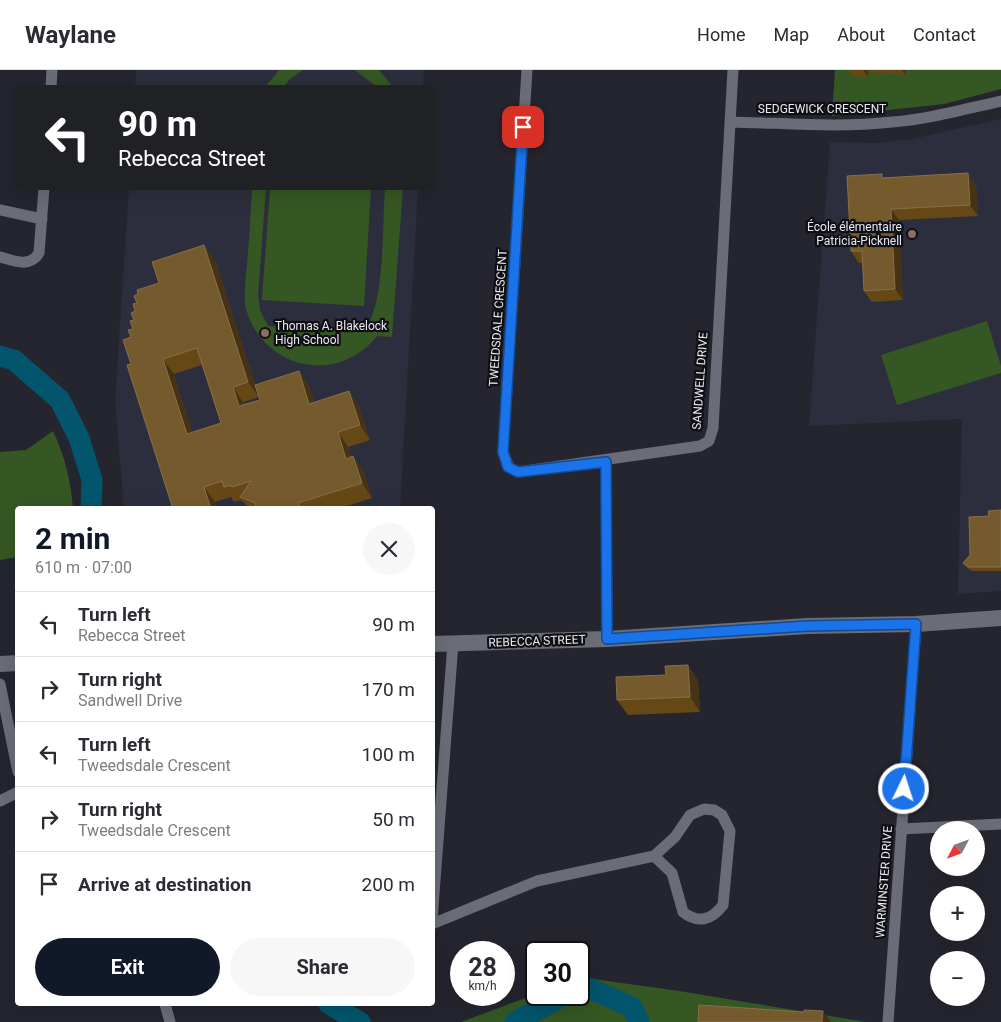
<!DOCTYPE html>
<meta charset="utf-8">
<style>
body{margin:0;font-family:Roboto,sans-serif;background:#f7f7f7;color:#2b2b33;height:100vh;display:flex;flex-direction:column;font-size:19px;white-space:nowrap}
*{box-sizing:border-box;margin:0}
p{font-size:16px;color:#7c7c81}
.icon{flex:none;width:28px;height:28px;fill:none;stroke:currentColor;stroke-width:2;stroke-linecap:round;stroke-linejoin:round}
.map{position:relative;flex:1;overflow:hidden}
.sheet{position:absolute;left:15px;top:436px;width:420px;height:500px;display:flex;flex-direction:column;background:#fff;border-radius:5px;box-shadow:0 5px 20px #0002}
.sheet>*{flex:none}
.hud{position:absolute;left:15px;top:15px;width:420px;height:105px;border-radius:5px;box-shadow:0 5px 20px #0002;background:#202124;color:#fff;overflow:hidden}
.needle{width:32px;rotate:229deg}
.tools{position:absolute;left:930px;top:751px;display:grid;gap:10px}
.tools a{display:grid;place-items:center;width:55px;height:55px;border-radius:50%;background:#fff;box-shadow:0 5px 20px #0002;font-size:25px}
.speed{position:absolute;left:450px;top:871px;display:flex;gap:10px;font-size:25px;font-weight:700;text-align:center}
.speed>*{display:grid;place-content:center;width:65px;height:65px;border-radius:50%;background:#fff;box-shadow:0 5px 20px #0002;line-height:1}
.speed small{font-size:12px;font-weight:400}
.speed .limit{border:2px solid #111;border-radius:8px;background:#fff;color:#111}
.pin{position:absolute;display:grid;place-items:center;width:42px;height:42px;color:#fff;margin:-21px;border-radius:10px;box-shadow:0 2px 8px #0006}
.me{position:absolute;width:55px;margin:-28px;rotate:4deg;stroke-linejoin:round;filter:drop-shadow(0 0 4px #0008)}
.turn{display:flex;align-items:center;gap:18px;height:105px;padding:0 20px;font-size:22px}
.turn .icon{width:65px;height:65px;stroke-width:2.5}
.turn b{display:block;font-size:35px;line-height:42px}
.round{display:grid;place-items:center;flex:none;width:52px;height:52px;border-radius:26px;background:#f7f7f7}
.overview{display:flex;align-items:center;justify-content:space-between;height:85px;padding:0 20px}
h1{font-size:30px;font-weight:700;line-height:38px;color:#111827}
.cta{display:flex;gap:10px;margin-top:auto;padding:10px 20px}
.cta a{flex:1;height:58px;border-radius:30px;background:#111827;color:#fff;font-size:20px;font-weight:700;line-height:58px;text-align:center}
.cta a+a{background:#f7f7f7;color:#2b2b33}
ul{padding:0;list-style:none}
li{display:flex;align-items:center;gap:15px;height:65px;padding:0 20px;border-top:1px solid #e1e1e2}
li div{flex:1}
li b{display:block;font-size:19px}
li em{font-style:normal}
header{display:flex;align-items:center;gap:30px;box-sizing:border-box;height:70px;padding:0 25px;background:#fff;border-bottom:1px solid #e1e1e2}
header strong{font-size:24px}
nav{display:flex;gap:28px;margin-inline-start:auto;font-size:18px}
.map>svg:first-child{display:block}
.built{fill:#2c2e3d}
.green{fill:#355724}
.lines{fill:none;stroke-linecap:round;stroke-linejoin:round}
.river{stroke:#02556c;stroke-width:21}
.minor{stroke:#6a6c77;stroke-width:11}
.secondary{stroke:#6a6c77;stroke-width:16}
.wall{fill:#664816;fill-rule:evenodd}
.shaded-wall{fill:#463316}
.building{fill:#745a2d;stroke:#86704c;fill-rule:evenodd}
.route-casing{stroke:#114b97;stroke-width:12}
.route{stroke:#1a73e8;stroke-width:9}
.education-dot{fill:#8d6e63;stroke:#0e0e13;stroke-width:2}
.labels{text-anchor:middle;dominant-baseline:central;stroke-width:4.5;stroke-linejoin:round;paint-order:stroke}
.street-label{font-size:12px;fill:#e9eaf1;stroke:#0e0e13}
.poi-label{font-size:12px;fill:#e9eaf1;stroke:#0e0e13;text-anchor:end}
</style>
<header>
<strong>Waylane</strong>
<nav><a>Home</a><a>Map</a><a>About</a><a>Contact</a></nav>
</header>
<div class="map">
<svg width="1001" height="952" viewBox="0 0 1001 952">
<rect width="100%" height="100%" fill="#24252f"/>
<path class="built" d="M136 0H424L423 17 135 18Z
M1001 49V521L958 524 962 349 809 356 830 72 876 73 912 69Z
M129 118H418L400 439H124L115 331Z"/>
<path class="green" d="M279 0H303L290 9 283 17H265Z
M355 0H379L393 17H377Z
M835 0H1001V19L944 34 832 46Z
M252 118H266L258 225 260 240 268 256 363 262C386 236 382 154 385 118H403L392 267 377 266C361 286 337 298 311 295 280 292 254 269 246 239 243 224 246 208 247 194 249 168 251 143 252 118Z
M270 118H371L364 236 262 230Z
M987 251 1001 296V303L897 335 881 285Z
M53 361C65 387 71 410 73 439H18L17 487 0 490V382L26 380Z
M579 907 679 921 866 952H461L536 924 579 925Z"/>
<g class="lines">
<path class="river" d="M0 286 14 290 60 330 79 368 92 410 91 439
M579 919 584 916 632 937 639 952
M329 934 360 952
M515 952 565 925"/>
<path class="minor" d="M527 0 503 382 509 397 518 402 700 376 709 371 713 358 733 0
M51 18 52 0
M730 52C784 53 838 58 892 52 929 49 965 39 1001 31
M0 140 42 149
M0 187C14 191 30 198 39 183L44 118
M606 392 607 569
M0 614 18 702
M0 731 18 722
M901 759 1001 754
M432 850 453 573
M432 854 537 811 654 786 675 767 690 745 704 739 714 740 722 745 730 761 723 835C712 850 698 854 683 842L672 803 654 786
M165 934 170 952
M888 952 916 554"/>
<path class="secondary" d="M432 574 607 569 807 556 916 554 1001 548
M0 594 18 593"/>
</g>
<path class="wall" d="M848 0H906L905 5 868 2V7L852 6Z
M884 107 976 115 978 146 899 150 903 230 872 232 864 221 863 193H859L851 181Z
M215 190 259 327 243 332 244 334 260 330 299 301 309 316 314 332 359 336 370 370 348 377 351 387 353 386 364 402 372 428 338 439H249L244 432H242L241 430 234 432 231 427 215 432 217 439H173L131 294V267L137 233 138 224 159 213ZM202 295 221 353 192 362 174 304Z
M1001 441V501H972L966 497 963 493 970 485 989 446Z
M698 610 700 642 628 645 617 630Z"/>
<path class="shaded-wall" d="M863 0H867L868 2V7Z
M902 0H906L905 5Z
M968 103 976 115 978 146 970 135Z
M891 139 899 150 903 230 895 219Z
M204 175 215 190 259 327 248 312Z
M163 289 174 304 198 379 187 364Z
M299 301 309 316 320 349 309 334Z
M233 317 243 332 249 351 239 336Z
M349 321 359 336 370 370 360 355Z
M338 362 348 377 357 404 346 389Z
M353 386 364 402 372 428 362 413Z
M204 417 215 432 217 439H211Z
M688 595 698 610 700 642 690 627Z
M823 941 831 952H822Z"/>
<path class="building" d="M968 103 970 135 891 139 895 219 864 221 862 181H851L847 106 882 104V108Z
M204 175 248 312 233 317 239 336 260 330 255 315 299 301 309 334 349 321 360 355 338 362 346 389 353 386 362 413 298 433 300 436 292 439H257L255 433 240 427 251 411 232 417 231 415 224 417 222 411 204 417 211 439H173L127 295 131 294 123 270 131 267 128 260 133 259 130 251 134 250 131 243 135 241 133 234 137 233 134 226 138 224 137 220 159 213 152 192ZM197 278 221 353 187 364 163 289Z
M1001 440V497H969L963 493 970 485 969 447 989 446 988 441Z
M688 595 690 627 617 630 616 607 666 605 665 596Z
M699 935 804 942V940L823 941 822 952H698Z"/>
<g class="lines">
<defs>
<path id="route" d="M523 57 503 382 508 397 518 402 606 392 607 569 807 556 916 554 904 719"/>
</defs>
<use href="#route" class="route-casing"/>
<use href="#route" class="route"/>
</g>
<g class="education-dot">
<circle cx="912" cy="164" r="5"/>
<circle cx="265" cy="263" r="5"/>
</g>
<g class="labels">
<g class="street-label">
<text x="822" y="39">SEDGEWICK CRESCENT</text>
<text transform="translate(498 248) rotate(-86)">TWEEDSDALE CRESCENT</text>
<text transform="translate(700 311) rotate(-86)">SANDWELL DRIVE</text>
<text transform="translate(537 571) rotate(-2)">REBECCA STREET</text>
<text transform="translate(884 812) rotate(-86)">WARMINSTER DRIVE</text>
</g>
<g class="poi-label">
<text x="902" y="157">École élémentaire<tspan x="902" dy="14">Patricia-Picknell</tspan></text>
<text x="275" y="256" text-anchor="start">Thomas A. Blakelock<tspan x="275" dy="14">High School</tspan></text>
</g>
</g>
</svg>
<div class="tools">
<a><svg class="needle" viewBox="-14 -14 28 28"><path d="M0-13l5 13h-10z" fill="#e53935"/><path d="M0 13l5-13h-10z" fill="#7c7c81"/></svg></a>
<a>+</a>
<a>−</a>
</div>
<div class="speed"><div>28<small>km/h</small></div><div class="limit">30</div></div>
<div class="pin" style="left:523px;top:57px;background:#d93025"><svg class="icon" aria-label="arrive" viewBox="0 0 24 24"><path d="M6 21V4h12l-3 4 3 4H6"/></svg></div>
<svg class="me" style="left:904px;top:719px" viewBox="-20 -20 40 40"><circle r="17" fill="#1a73e8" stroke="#fff" stroke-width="3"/><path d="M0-11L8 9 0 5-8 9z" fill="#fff"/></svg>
<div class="hud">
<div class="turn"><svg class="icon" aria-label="left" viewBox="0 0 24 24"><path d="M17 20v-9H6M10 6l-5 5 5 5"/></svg><div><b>90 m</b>Rebecca Street</div></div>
</div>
<section class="sheet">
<div class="overview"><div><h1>2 min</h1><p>610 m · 07:00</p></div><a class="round"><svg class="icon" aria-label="close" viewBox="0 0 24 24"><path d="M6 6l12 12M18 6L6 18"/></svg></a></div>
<ul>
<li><svg class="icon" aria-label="left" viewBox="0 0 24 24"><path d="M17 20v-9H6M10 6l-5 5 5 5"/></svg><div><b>Turn left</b><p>Rebecca Street</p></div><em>90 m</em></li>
<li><svg class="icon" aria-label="right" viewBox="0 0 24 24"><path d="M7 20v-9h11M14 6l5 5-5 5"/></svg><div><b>Turn right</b><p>Sandwell Drive</p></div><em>170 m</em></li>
<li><svg class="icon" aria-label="left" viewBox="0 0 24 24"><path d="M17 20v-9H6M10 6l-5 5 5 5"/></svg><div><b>Turn left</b><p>Tweedsdale Crescent</p></div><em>100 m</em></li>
<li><svg class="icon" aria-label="right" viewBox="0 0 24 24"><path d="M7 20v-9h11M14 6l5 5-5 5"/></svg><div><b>Turn right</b><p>Tweedsdale Crescent</p></div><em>50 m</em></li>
<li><svg class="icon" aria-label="arrive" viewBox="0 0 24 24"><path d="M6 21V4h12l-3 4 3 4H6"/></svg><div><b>Arrive at destination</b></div><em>200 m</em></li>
</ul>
<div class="cta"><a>Exit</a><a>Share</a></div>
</section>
</div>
